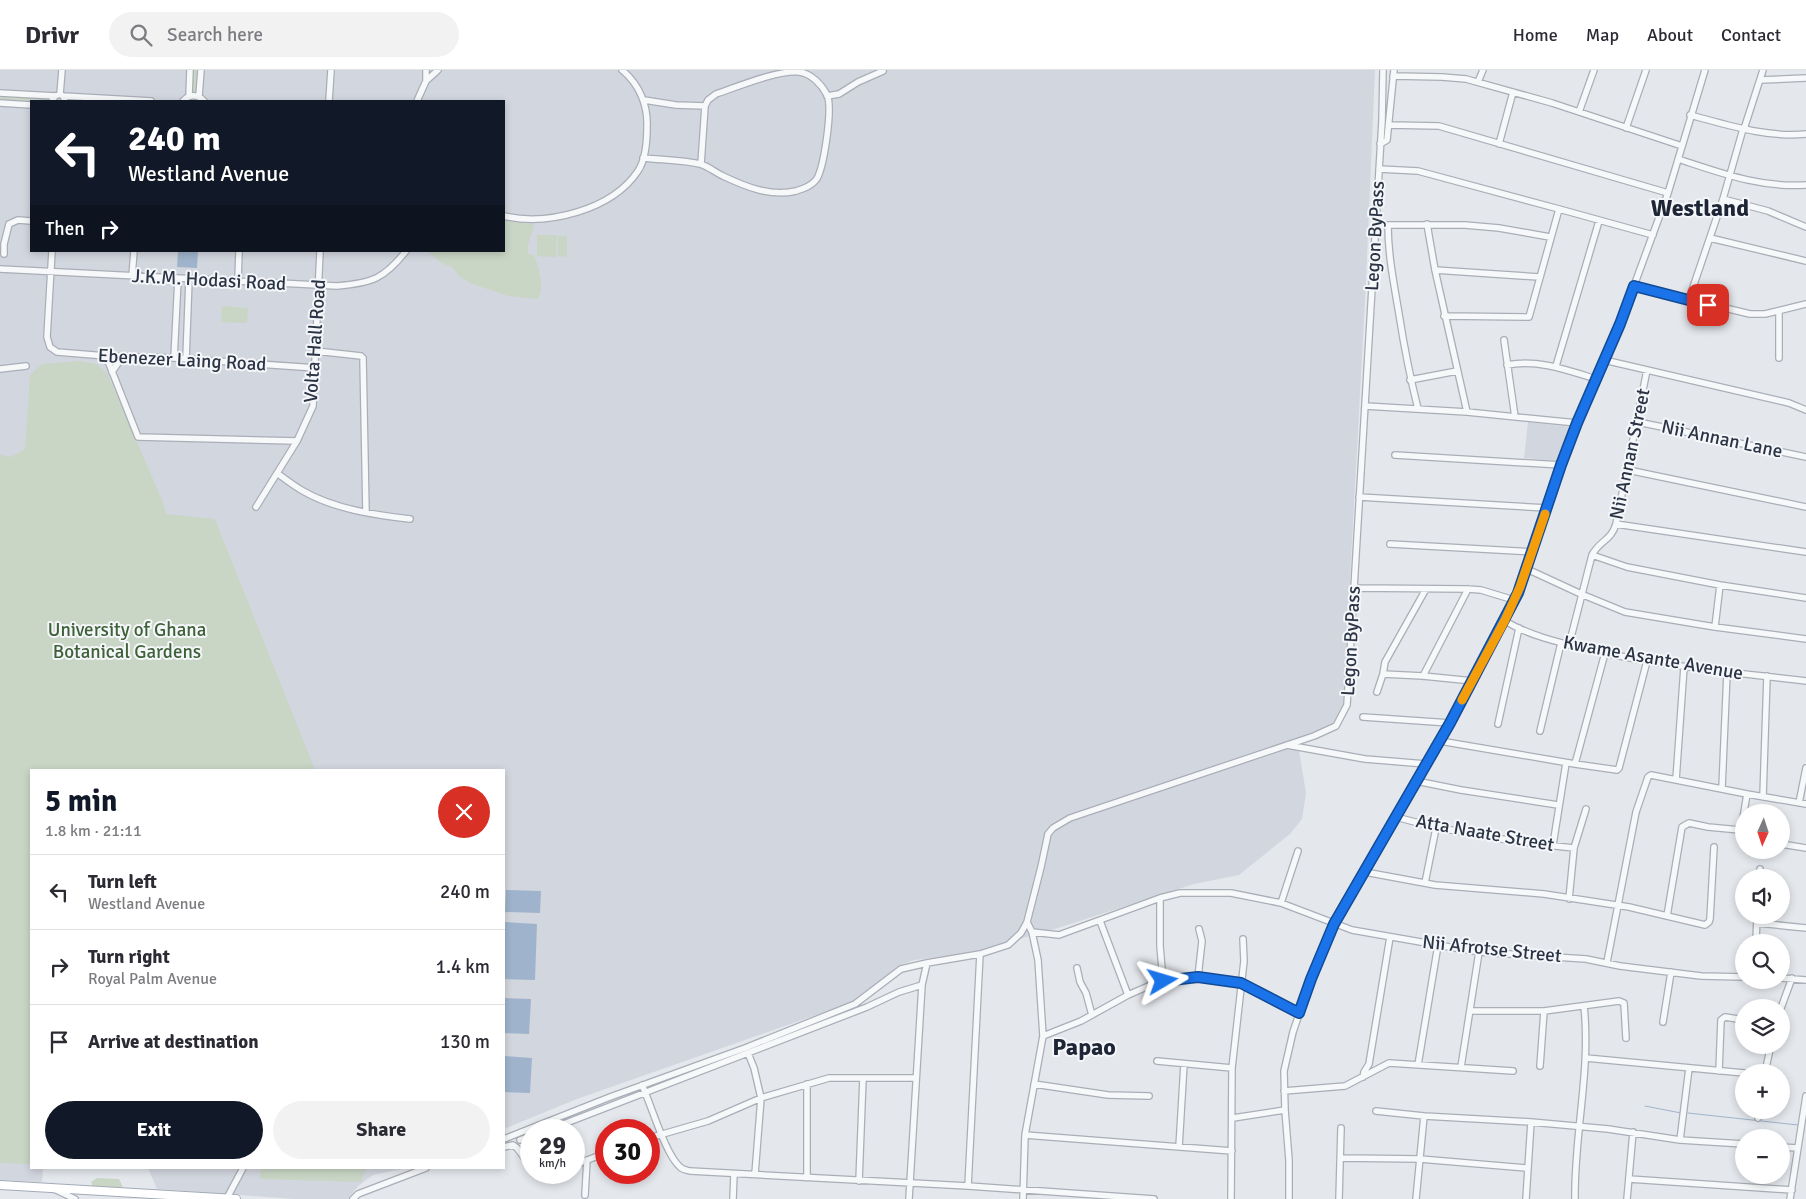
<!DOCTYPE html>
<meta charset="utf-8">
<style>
body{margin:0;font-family:Signika,sans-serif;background:#f2f2f3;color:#2b2b33;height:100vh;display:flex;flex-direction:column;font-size:19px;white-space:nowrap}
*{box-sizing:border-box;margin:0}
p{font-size:16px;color:#7c7c81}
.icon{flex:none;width:28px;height:28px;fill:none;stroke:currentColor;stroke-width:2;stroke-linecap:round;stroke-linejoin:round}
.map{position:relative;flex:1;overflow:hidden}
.sheet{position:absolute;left:30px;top:699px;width:475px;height:400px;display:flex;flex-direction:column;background:#fff;border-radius:0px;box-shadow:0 2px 8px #0003}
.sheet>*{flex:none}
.hud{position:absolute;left:30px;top:30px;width:475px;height:152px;border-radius:0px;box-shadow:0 2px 8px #0003;background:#111827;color:#fff;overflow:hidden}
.needle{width:32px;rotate:183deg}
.controls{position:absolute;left:1735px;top:734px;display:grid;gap:10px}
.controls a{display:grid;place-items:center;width:55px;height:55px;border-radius:50%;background:#fff;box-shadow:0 2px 8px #0003;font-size:25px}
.speed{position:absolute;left:520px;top:1049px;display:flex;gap:10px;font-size:25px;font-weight:700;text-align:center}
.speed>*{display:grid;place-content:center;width:65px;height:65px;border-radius:50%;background:#fff;box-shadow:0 2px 8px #0003;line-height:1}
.speed small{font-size:12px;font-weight:400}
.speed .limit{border:8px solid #d22;background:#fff;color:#111}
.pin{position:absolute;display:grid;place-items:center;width:42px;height:42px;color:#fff;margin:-21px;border-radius:10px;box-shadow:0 2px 8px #0006}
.me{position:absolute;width:55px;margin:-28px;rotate:83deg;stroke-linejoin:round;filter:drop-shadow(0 0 4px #0008)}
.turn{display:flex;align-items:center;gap:18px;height:105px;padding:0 15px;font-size:22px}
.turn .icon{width:65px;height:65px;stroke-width:2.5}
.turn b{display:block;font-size:35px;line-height:42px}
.then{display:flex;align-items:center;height:48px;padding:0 15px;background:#0003;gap:10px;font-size:19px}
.round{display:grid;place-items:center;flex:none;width:52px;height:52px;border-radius:26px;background:#f2f2f3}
.summary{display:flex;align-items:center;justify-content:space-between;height:85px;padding:0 15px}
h1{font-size:30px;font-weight:700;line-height:38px;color:#111827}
.cta{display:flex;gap:10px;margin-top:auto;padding:10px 15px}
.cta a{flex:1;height:58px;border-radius:30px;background:#111827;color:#fff;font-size:20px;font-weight:700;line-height:58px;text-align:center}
.cta a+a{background:#f2f2f3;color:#2b2b33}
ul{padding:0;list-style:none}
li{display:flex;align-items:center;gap:15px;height:75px;padding:0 15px;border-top:1px solid #e1e1e2}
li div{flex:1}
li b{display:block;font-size:19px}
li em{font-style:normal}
header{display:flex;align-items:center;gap:30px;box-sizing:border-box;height:70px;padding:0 25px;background:#fff;border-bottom:1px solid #e1e1e2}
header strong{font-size:24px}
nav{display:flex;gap:28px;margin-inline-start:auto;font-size:18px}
.search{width:350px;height:45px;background:#f2f2f3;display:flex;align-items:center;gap:12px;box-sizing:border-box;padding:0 18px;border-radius:28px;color:#7c7c81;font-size:19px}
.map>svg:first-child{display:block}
.built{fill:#d2d6de;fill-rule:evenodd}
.green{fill:#c9d6c5}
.water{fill:#9fb4cc}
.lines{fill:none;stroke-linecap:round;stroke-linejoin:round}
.stream{stroke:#9fb4cc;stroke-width:1}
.minor-casing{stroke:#a9aeb7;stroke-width:8}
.major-casing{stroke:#a3abb8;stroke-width:10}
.minor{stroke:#f7f8fa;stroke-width:5.5}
.major{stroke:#fff;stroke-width:8}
.route-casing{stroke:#114b97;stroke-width:12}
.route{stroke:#1a73e8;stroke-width:9}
.slow{stroke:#f59e0b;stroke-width:9}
.labels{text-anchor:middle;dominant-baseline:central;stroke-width:4;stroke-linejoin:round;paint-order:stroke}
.street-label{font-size:19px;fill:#2b3445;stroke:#f4f6f9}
.park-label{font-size:19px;fill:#3f6138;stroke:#f4f6f9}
.district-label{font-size:24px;font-weight:bold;fill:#1d2536;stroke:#f4f6f9}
</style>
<header>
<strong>Drivr</strong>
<div class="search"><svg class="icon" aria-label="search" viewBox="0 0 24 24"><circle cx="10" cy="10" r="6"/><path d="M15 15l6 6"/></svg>Search here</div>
<nav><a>Home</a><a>Map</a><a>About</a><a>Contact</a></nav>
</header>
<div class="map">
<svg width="1806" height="1129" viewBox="0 0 1806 1129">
<rect width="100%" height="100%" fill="#e4e7ec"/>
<path class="built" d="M0 0H1375L1366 211 1343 639 1332 654 1297 669 1306 723 1302 749 1290 764 1239 805 1194 814 1058 858 967 884 914 890 900 895 853 932 577 1029 504 1059V700H31V1098H43L42 1112 0 1110ZM31 31H504V181H31Z
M1528 352 1571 357 1557 391 1524 388Z
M148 1098H406L373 1105 358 1116 348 1129H294L157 1119Z"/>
<path class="green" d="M192 0H199L197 23 194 24 191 21Z
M0 25 50 27 52 31H31V33L0 32Z
M504 151 534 154C533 165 526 172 528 184L534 185C539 198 545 217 538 229L508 226 470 213 460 207 451 196C440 195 435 186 426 181H504Z
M537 165H557L556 187 537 186Z
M558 166H567V187L558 186Z
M222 236 248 238 247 253 221 252Z
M79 291 96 294 107 303 162 430 166 444 215 449 315 700H31V1094L0 1093V385L11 387 25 379 30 305 42 294Z
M261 1098H366L361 1112 260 1109Z
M97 1108 119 1109 123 1117H93L91 1112Z"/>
<path class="water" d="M178 181H198L197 198 177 197Z
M506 820 541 821 540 843 505 842Z
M504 852 537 854 535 910 504 909Z
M504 928 531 929 529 964 504 963Z
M504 986 532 988 530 1023 504 1022Z"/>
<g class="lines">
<path class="stream" d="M1645 1036 1681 1043
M1688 1043 1798 1055"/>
<defs>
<path id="minor" d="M426 0V11
M1393 6 1442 7 1466 9 1552 33 1682 76
M1760 10 1806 8
M1478 12 1483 0
M0 23 55 26
M60 24 62 0
M63 26 151 31
M189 26 190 0
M199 26 201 0
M827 26 839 24 858 12 883 1
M52 31 55 26 60 24 63 26 65 31
M183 31C189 24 198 24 204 31
M329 31 331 0
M417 31 426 11 438 0
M0 33 31 35
M1579 42 1594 0
M1690 45C1728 55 1767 68 1806 64
M1389 55 1439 56 1668 123
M1626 58 1646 0
M1744 59 1763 0
M1380 74 1387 70 1394 0
M1499 74 1513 22
M643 88C662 90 682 90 700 94 708 96 716 103 723 106 746 117 771 127 796 121 803 119 812 115 816 110 824 99 833 37 827 25 822 15 811 3 799 2 777 0 737 17 716 24L708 30 705 36 676 35 644 30
M1678 89C1721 103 1760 118 1806 115
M701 94 705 36
M1379 99 1418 101 1559 139
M1723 129 1768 141 1806 157
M504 146C548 156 612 140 638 101 646 89 647 71 647 57 648 35 639 14 622 0
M1427 154 1435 200 1467 342
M1710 168 1806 191
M52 181 47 267 50 277 57 282 106 286 174 288 316 298
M4 184V174L9 154 18 150 31 151
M0 199 337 216C372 213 384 209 406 181
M1435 200 1539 207
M132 206 134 181
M238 211 239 181
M1634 216 1750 244H1765L1806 234
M1689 229 1723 129 1743 59
M1779 241V288
M1444 246 1529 247 1559 139 1653 165
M1504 270 1515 347
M316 281 361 286 363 288 366 442
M106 286 138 367 297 371
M174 288 178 209
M186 289 189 209
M1604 290 1789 333 1806 340
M1507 295C1538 289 1567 300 1596 309
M1556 296 1599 151
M0 299 26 296
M112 302 123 286
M1410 310 1457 301
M1365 336 1467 342 1577 353
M1418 339C1410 307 1404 276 1399 244 1394 214 1388 185 1388 155H1465L1499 158 1550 167
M1638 352 1806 387
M1395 385 1561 395
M1628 400 1806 437
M277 403C285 409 294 416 303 421 334 439 375 445 410 449
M1359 427 1547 438
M256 437 297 371 313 336 320 181
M1616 454 1806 482
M1390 474 1533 482
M1592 485 1627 497 1720 515 1806 528
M1527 499 1581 524 1625 542 1715 557 1806 569
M1354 518 1468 519 1481 520 1514 530
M1505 551C1528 565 1557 572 1583 578 1657 596 1731 602 1806 611
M1715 557 1720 515
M1569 575 1592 485C1600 470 1611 471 1616 454L1647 300
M1383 604 1385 592 1426 519
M1423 606 1468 519
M1377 622 1383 604 1423 606 1473 611
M1363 647 1450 653
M1498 654 1519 558
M1540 661 1561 573
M1440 671 1575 694 1617 700 1619 698 1647 591
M1287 675 1365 689 1426 694
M1575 694 1605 583
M1676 710 1684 597
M1416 711 1461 720 1558 735
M1722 718 1727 603
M1763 727 1767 606
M1799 733 1806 698
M1744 742 1747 724
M1396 747C1454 763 1513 772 1574 778
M1740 760 1744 743
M1781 774 1806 778
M1553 775 1566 693
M1365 802 1435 815 1544 824 1629 837 1705 855 1709 852 1710 849 1714 777
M1759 808 1760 799
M1425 813 1436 758
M1160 828V876L1163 911
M1569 829 1574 778 1586 739
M1281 833 1298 781
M1667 846 1682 757 1689 753 1708 757 1740 760 1744 763
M1100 851 1128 925
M1757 853 1806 858
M1032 862 1059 865 1160 828 1180 823H1231L1281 833 1352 860 1438 875 1479 882 1586 889 1620 896 1701 906 1744 907
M1756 872 1757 845
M1607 892 1636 742 1648 707 1651 705 1747 724 1806 734
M1077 898 1080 912 1086 923 1092 945
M1198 907 1202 871 1199 859
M1781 908 1806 910
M1781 938 1792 908
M1471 941H1544L1619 931 1624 933 1626 968
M1663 952 1671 902
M1043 966 1081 951 1128 925 1151 915 1163 911 1198 907 1241 913 1299 943
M748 983 754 998 761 1028 755 1104
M1586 988 1744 1003
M1157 991 1232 998
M1418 995 1438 875
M1540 996 1544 941
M1461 997 1479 882
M1719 1001 1721 950 1725 947 1744 950
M1765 1002 1771 975
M1363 1007 1364 1002 1369 994 1390 867
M807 1014V1108
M1034 1014 1108 1025 1149 1026
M642 1015C651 1034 665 1084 680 1097 683 1100 687 1100 690 1101L968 1116 1154 1129
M1284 1021 1345 1016 1389 993 1513 1001
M1376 1041 1424 1046 1531 1052 1608 1059 1680 1070 1744 1074
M1233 1048 1285 1040
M1758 1048 1761 1045 1762 1040
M548 1060 867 937 899 922 922 915
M1025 1065 1232 1081
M649 1068 708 1051 761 1028 829 1008H916
M504 1069 610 1027 745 978 855 934 901 899 927 893 980 884 1008 875 1021 863 1027 852 1041 797 1048 764 1053 758 1070 748 1314 666 1336 656 1347 635 1382 51 1383 0
M520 1070 531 1066
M1680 1070 1689 998
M504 1077 513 1075 517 1078 531 1097
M1179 1077 1184 994
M1781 1077 1797 1078
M1341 1088 1420 1089 1527 1098
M574 1095 606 1083
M1629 1109 1792 1120
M859 1111 863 1008
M968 1116 980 884
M52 1118 75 1129
M585 1125 587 1090
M227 1128 243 1098
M353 1129 358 1124 426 1098
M733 1129 734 1104
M909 1129 922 915 927 893
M1023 1129 1025 1065 1043 966 1038 890 1032 862 1027 852
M1231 1129 1232 998 1244 891 1243 869
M1289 1129V1090L1285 1040 1284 1001 1293 962 1311 909 1334 854 1450 653 1505 551 1520 517 1561 395 1577 353 1620 254 1668 123 1705 0
M1339 1129 1341 1058
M1416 1129 1424 1046
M1526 1129 1531 1052
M1575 1129C1574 1064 1591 1001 1584 936
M1627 1129 1633 1062
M1790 1129 1806 1026"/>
<path id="major" d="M0 1115 236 1129"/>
</defs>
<use href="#minor" class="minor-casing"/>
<use href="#major" class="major-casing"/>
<use href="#minor" class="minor"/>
<use href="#major" class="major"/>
</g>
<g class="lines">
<defs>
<path id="route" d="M1163 911 1198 907 1241 913 1299 943 1311 909 1334 854 1450 653 1518 523 1561 395 1577 353 1620 254 1634 216 1708 235"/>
</defs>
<use href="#route" class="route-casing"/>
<use href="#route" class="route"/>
<path class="slow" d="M1462 630 1505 550 1520 517 1545 444"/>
</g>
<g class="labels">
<g class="street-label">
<text transform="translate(1375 166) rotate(-87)">Legon ByPass</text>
<text transform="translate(209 210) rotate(3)">J.K.M. Hodasi Road</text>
<text transform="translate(315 271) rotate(-86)">Volta Hall Road</text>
<text transform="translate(182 290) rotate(3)">Ebenezer Laing Road</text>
<text transform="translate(1722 369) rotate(12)">Nii Annan Lane</text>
<text transform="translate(1630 384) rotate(-78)">Nii Annan Street</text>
<text transform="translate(1351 571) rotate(-87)">Legon ByPass</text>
<text transform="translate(1653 588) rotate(10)">Kwame Asante Avenue</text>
<text transform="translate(1485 763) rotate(10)">Atta Naate Street</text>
<text transform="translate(1492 879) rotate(6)">Nii Afrotse Street</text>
</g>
<g class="park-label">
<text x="127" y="560">University of Ghana<tspan x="127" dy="22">Botanical Gardens</tspan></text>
</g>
<g class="district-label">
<text x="1700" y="138">Westland</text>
<text x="1084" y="977">Papao</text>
</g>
</g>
</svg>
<div class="controls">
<a><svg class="needle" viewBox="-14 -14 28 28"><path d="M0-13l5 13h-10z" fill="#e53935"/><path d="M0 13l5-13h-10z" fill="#7c7c81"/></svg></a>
<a><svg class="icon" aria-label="sound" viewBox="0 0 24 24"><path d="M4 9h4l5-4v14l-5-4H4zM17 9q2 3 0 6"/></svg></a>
<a><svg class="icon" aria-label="search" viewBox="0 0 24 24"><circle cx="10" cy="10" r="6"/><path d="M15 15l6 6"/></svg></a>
<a><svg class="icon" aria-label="layers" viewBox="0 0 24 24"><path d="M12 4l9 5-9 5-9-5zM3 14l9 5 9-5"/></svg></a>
<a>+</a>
<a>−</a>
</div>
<div class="speed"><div>29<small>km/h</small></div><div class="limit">30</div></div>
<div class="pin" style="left:1708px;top:235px;background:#d93025"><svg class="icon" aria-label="arrive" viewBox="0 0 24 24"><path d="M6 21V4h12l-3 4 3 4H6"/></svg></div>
<svg class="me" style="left:1163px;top:911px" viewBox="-20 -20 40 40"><path d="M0-17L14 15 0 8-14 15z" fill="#1a73e8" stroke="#fff" stroke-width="4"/></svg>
<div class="hud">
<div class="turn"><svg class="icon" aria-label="left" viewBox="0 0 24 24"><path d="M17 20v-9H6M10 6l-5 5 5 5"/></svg><div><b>240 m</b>Westland Avenue</div></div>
<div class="then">Then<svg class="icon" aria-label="right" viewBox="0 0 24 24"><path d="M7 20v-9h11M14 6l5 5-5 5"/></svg></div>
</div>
<section class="sheet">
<div class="summary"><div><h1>5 min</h1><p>1.8 km · 21:11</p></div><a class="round" style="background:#d93025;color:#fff"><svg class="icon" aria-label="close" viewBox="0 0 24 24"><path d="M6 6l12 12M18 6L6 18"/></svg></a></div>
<ul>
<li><svg class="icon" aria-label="left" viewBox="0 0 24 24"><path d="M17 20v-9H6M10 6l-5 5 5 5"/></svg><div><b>Turn left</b><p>Westland Avenue</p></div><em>240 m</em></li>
<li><svg class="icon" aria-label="right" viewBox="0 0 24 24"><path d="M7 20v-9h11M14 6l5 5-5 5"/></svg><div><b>Turn right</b><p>Royal Palm Avenue</p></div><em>1.4 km</em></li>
<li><svg class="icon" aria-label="arrive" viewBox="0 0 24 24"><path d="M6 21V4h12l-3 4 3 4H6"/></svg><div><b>Arrive at destination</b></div><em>130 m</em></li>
</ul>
<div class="cta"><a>Exit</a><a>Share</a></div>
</section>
</div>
